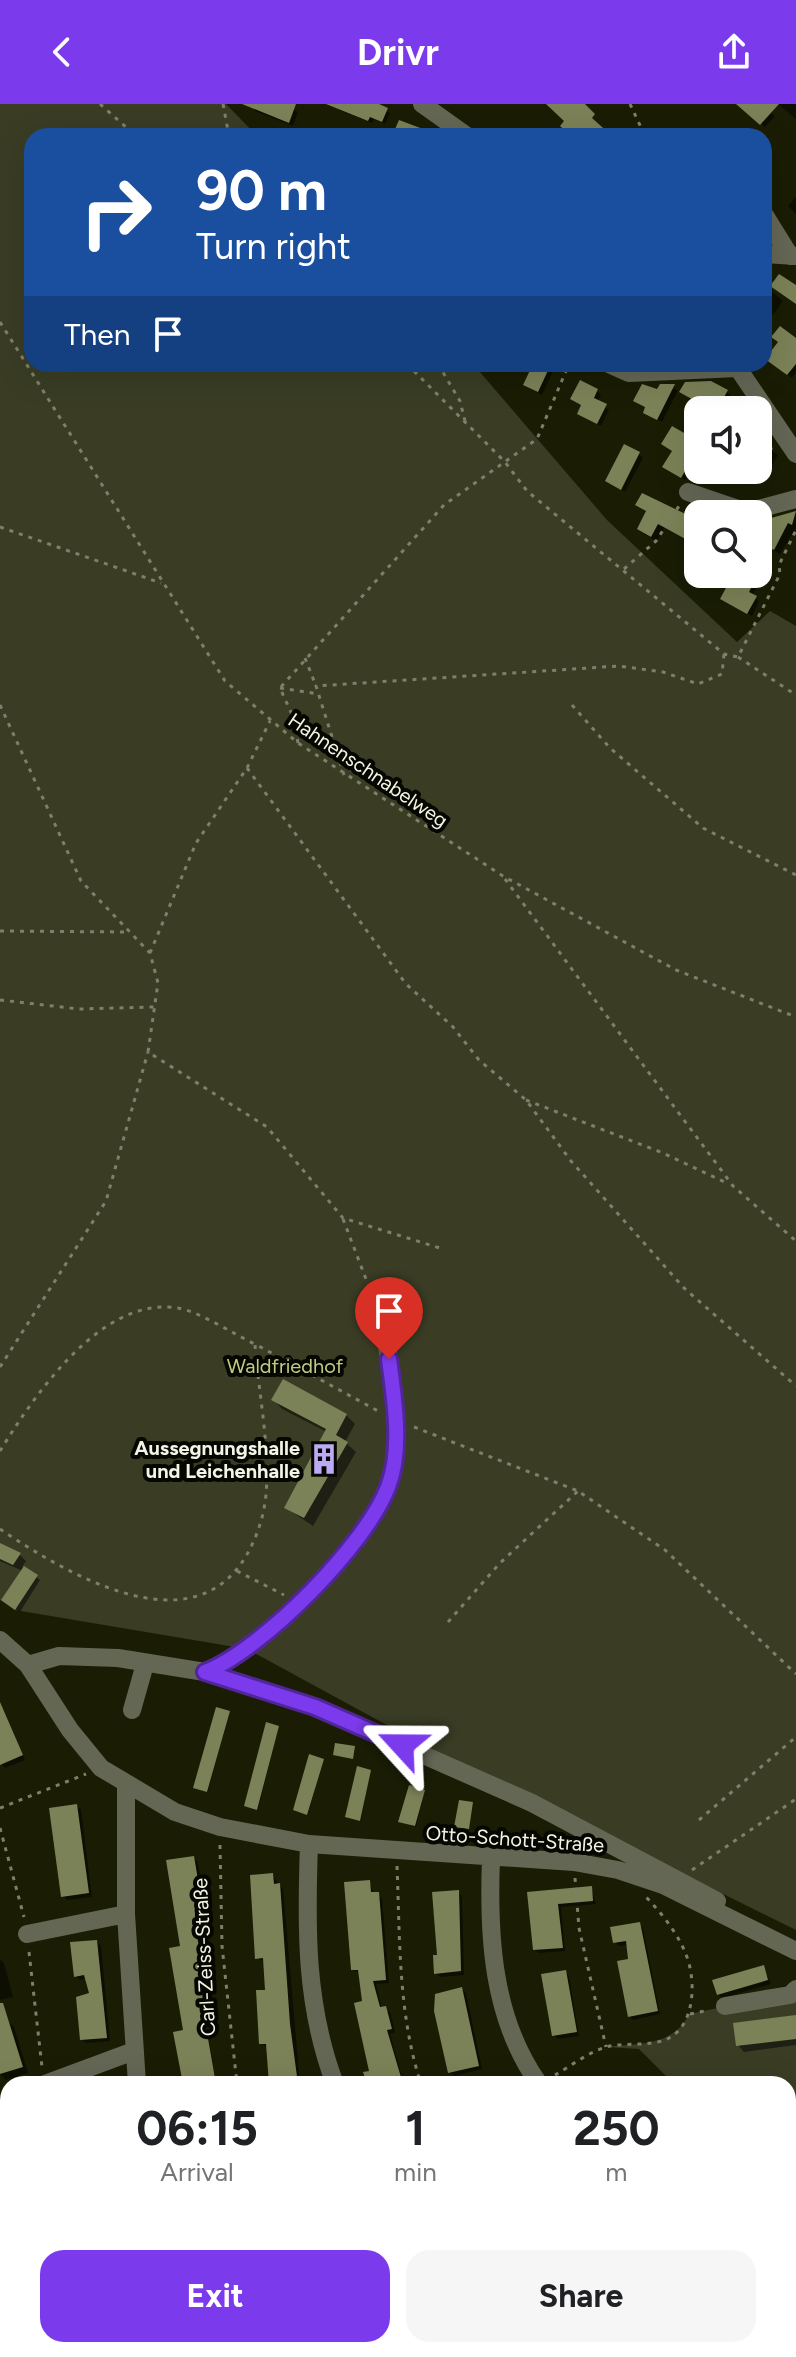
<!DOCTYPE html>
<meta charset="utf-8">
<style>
body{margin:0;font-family:Figtree,sans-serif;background:#f6f6f6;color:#202124;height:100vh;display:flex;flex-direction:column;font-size:30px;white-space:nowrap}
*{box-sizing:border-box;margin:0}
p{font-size:26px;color:#757577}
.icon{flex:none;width:44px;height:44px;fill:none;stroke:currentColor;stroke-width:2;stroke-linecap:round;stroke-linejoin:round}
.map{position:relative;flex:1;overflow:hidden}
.side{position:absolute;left:0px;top:1972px;width:796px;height:282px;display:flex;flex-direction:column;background:#fff;border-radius:24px 24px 0 0;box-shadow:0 8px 32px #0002}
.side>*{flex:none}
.banner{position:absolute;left:24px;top:24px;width:748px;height:244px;border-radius:24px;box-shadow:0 8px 32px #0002;background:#1a4fa0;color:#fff;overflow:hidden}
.controls{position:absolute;left:684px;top:292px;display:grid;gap:16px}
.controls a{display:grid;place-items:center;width:88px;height:88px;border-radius:16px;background:#fff;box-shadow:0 8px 32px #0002;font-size:40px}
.pin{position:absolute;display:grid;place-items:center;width:68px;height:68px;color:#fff;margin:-82px -34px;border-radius:50% 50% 50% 0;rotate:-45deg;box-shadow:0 0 8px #0007}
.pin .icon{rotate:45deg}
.me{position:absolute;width:88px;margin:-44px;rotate:294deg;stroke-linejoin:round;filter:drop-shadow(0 0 6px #0008)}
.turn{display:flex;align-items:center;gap:28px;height:168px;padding:0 40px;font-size:36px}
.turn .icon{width:104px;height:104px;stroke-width:2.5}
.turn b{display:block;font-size:56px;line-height:68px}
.then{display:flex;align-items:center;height:76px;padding:0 40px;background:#0003;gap:16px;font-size:30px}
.eta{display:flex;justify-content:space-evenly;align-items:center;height:136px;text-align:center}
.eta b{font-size:48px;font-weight:700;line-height:56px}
.cta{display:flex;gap:16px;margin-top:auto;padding:16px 40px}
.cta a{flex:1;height:92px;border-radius:24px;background:#7c3aed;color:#fff;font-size:32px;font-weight:700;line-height:92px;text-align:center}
.cta a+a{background:#f6f6f6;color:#202124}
header{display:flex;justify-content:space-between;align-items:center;height:104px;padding:0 40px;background:#7c3aed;color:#fff;font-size:36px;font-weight:700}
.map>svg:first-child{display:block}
.green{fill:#3a3d24}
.shadow{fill:#0007}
.building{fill:#7c8257}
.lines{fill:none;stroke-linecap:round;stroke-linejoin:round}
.path{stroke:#7d806b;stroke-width:3;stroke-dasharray:4 6;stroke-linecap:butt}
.minor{stroke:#656755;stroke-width:18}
.route-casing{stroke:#51269a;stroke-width:20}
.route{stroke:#7c3aed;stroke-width:14}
.labels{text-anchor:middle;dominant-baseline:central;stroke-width:8;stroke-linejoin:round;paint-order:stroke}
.street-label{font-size:20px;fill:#f2f5e5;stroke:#060701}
.park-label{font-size:20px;fill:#c2cb86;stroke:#060701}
.poi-label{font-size:20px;font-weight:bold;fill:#f2f5e5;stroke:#060701;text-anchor:end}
</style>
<header><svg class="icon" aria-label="back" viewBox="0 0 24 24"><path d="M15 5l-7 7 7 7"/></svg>Drivr<svg class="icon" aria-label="share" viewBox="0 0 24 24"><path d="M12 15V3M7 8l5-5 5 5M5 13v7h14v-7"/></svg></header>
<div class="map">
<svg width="796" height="2253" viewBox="0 0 796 2253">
<rect width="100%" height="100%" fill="#1a1d04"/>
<path class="green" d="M0 0H226L257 32H32V260H473L607 416 737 538 770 507 796 522V1826L429 1644 247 1545 15 1506 0 1496Z
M796 1888V2112L788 2103V1980H674L639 1945 606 1943C638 1939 673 1943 689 1910Z
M796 2124V2253H630L639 2246H788V2130Z"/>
<path class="shadow" d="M253 0H284L298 8 293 22 255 7Z
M337 0H375L390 9 385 20 374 15 372 19 339 6Z
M737 0H761L775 12 765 23Z
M778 0H796V15Z
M796 93V110L788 102Z
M764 181 783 197 773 211 764 205Z
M796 237V268L792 274 772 258 780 238Z
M516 260 555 263 542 291 525 281 532 267Z
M661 282 678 286 662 318 645 308Z
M597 287 601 291 597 298 609 306 601 322 584 313 583 302 572 295Z
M682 288H727L733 294 729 306H709Z
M758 337 778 351 770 365 758 358Z
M663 340H698V354L685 376 669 366 674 348Z
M639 350 643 354 625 388 607 377Z
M638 401 698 416V449L688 441 690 438 664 424 657 437 644 430 639 424 647 409Z
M796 409V424L780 450 758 438V423Z
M723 470H734L756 484 752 492 759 497 752 512 722 495 728 483 720 476Z
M274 1296 346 1311 355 1320 345 1338 356 1348 313 1422 286 1404 327 1328 282 1305Z
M0 1441 20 1451 26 1457 22 1463 40 1476 20 1508 8 1500 23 1467 0 1457Z
M229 1609 208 1688 197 1685 196 1684Z
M5 1613 25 1656 5 1664 0 1658V1615Z
M278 1623 258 1706 248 1703Z
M322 1657 308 1711 296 1707Z
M370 1667 361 1717 349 1714 347 1713Z
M424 1688 416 1723 402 1718Z
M77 1702 81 1706 92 1793 67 1796 63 1792Z
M194 1754 198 1758 208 1821 198 1823 211 1903 204 1904 216 1980H185L182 1844Z
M272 1771 283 1785 300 1980H268V1943L261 1940 267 1888 265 1858 257 1854Z
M369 1778 374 1790 382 1794 389 1879 376 1880 382 1905 390 1908 395 1928 390 1930 404 1980H368L372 1968 362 1935 364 1899 361 1869 353 1866Z
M591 1784 596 1800 561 1803 565 1847 539 1849 535 1846 530 1790Z
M458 1788 462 1792 464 1871 440 1873 436 1869 439 1853Z
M639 1820 643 1824 660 1910 633 1916 629 1912 628 1841 619 1842 615 1838Z
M97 1838 101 1842 110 1937 86 1939 82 1936 91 1890 87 1874 80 1876 76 1872Z
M0 1855 4 1859 13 1893 0 1896Z
M763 1863 771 1880 722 1894 718 1890Z
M565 1868 569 1872 579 1932 558 1935 554 1931Z
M462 1885 466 1889 482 1965 454 1972 450 1968Z
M796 1913V1941L744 1948 738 1941Z
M7 1917 14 1923 28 1969 6 1976 0 1970V1919Z
M631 1971 638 1980H617Z
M8 1999V2052L0 2033V2002Z
M8 2085V2100L3 2086Z
M100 2246H135L142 2253H107Z
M274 2246H309L313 2253H278Z
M414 2246H452L456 2253H418Z
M561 2246 563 2253H524L521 2247Z"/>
<path class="building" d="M242 0H296L289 19Z
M326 0H379L388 4 382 18 370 13 368 17Z
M546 0H585L595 10 592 14 612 32H571L560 22 564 17Z
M736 0H779L760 21Z
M399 16 439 31V32H392Z
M779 170 796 181V200L770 182Z
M780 222 796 234V260L787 271 765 255 778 238 771 233Z
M533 260H551L538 288 523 281Z
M580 276 598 285 594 294 607 300 597 320 577 310 581 301 570 295Z
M711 277 728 286 723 295 744 306H712L679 288 685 278Z
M642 280 657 285 660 280H675L657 316 643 309 645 303 633 297Z
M672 322 698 337V344L681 374 662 363 672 347 661 340Z
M758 335 773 344 758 372Z
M624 340 640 348 621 386 605 377Z
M642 389 698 416V442L658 420 651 433 637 425 646 407 635 401Z
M796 407 792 421 788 419 774 446 758 438 764 416Z
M705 470H738L754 478 749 488 757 492 747 510 720 495 727 482Z
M283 1275 347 1310 336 1331 348 1338 304 1414 284 1404 326 1325 271 1296Z
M0 1439 21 1449 13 1461 0 1455Z
M24 1462 38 1471 15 1506 1 1496Z
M0 1598 23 1651 0 1661Z
M216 1603 230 1607 207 1688 193 1684Z
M266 1618 279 1622 257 1706 244 1702Z
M335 1639 355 1642 353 1655 333 1651Z
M309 1650 324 1655 307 1711 293 1706Z
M357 1662 371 1666 360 1717 345 1713Z
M409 1681 425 1686 415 1722 398 1718Z
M459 1696 473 1698 469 1725 454 1723Z
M77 1700 89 1789 61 1793 49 1704Z
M194 1752 205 1818 195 1819 208 1899 202 1900 216 1980H183L173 1928 183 1926 169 1844 180 1842 166 1756Z
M273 1769 274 1780 280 1779 290 1920 298 1980H269L266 1940H259L256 1886H265L263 1854 255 1855 250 1771Z
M370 1776 371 1788H379L386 1876 373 1877 380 1903 386 1902 392 1925 387 1926 403 1980H367L363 1968 369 1967 354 1899 362 1897 358 1866H351L344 1778Z
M592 1782 593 1797 558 1800 563 1844 533 1846 527 1788Z
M459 1786 461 1867 434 1870 433 1851H437L432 1788Z
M640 1818 658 1907 628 1913 617 1857 628 1855 626 1837 613 1839 610 1823Z
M97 1836 107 1934 80 1936 76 1893 89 1889 84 1871 74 1873 70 1838Z
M764 1861 768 1876 717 1891 712 1876Z
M566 1866 577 1928 552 1932 541 1870Z
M462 1883 479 1962 448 1969 434 1907 435 1890Z
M0 1899H3L23 1963 0 1970Z
M796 1911V1935L736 1942 733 1919Z"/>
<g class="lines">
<path class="path" d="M100 0 136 32
M223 0 229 32
M630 0 645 32
M0 218 225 577 298 639 503 772 676 866 796 913
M407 260 505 358 527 387 724 550 738 553 780 470 779 461 796 426
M438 260 460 297 465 317
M0 423 161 479
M624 465 656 437 679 402
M738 553 796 591
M305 554 316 582
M280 584 319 590
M0 601 81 777 150 849 158 879 148 948 267 1023 343 1114 443 1145
M572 601 610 644 703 724 796 771
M298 639 294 615 280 584 444 401 537 335 569 260
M247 664 406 880 453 923 479 956 526 996 571 1057 684 1184 796 1282
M344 671 316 582 619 562 663 568 698 580 722 570 724 550
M505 775 733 1082 796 1137
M0 827 126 828
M150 849 196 739 247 664 270 617
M0 896 79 905 154 903
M526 996 663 1049 729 1080
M343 1115 379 1209
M0 1263 106 1097 148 948
M414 1323 578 1387 665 1446 796 1570
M0 1347C34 1292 101 1192 177 1204 199 1207 233 1230 255 1240
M0 1425C80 1479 219 1557 261 1417 276 1368 258 1291 255 1240L378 1307
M237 1467 284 1491
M448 1518 500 1459 578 1387
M0 1704 86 1670
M699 1716 796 1633
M0 1724 24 1813
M220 1741 222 1842 237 1980
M397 1762C400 1835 398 1910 421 1980
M692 1766 796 1695
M575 1774 579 1824 606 1943
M29 1848 42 1963
M690 1910 709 1906
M555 1971C571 1962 591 1946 610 1942 627 1939 648 1942 665 1936 696 1924 697 1875 685 1848 676 1827 662 1810 646 1793
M788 2153 796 2145
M788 2195 796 2192
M593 2246 599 2253
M0 2250 2 2253
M158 2253 165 2246
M671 2253 684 2246
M790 2253 796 2218"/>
<path class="minor" d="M422 0 467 32
M764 110 790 152
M764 150 796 152
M609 260 629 269 737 264
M735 260 796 350
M688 388 747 408 796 395
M0 1536 28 1561 70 1626 101 1664 175 1708 220 1723 309 1740 574 1758 618 1766 663 1781 796 1847
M28 1561 59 1552 118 1554 205 1568 315 1603 532 1699 717 1797
M205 1568C262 1546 367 1440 388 1382 405 1337 391 1270 384 1223
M132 1606 145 1560
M126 1680V1810L137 1980
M309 1740C306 1823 305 1901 335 1980
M491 1754C488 1832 492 1914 539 1980
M27 1830 126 1810
M725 1902 790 1891 796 1885
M45 1980 134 1947
M189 2246 197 2253
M370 2246 376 2253"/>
</g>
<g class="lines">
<defs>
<path id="route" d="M389 1255C394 1294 403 1345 388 1383 366 1441 262 1546 205 1568L315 1603 402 1641"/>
</defs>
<use href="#route" class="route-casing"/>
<use href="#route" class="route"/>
</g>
<defs>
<symbol id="building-bare" viewBox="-9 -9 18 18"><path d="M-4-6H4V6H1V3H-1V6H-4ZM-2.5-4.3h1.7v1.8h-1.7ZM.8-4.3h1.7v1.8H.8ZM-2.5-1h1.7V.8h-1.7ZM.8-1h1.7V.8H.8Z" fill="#bcaaf6" stroke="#060701" stroke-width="2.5" paint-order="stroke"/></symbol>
</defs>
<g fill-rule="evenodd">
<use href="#building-bare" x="302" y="1333" width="44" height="44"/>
</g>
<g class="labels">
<g class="street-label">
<text transform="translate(368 666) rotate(34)">Hahnenschnabelweg</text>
<text transform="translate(515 1735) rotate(4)">Otto-Schott-Straße</text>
<text transform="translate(204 1853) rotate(-93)">Carl-Zeiss-Straße</text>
</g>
<g class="park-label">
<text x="285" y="1262">Waldfriedhof</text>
</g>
<g class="poi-label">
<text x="300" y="1344">Aussegnungshalle<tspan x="300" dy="23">und Leichenhalle</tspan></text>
</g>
</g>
</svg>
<div class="controls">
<a><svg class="icon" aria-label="sound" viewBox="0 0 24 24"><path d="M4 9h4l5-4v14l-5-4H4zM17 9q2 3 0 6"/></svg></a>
<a><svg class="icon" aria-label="search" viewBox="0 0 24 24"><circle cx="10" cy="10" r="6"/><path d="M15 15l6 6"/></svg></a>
</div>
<div class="pin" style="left:389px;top:1255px;background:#d93025"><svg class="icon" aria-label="arrive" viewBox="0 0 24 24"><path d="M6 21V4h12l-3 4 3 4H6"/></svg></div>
<svg class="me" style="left:402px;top:1641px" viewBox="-20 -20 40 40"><path d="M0-17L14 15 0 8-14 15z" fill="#7c3aed" stroke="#fff" stroke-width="4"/></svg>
<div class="banner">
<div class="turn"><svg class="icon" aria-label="right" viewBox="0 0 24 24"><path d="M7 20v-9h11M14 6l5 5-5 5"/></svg><div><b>90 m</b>Turn right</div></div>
<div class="then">Then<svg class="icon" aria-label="arrive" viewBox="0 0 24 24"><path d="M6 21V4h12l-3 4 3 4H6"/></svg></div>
</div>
<section class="side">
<div class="eta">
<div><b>06:15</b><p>Arrival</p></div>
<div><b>1</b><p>min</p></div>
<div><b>250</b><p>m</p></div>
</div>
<div class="cta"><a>Exit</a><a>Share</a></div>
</section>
</div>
